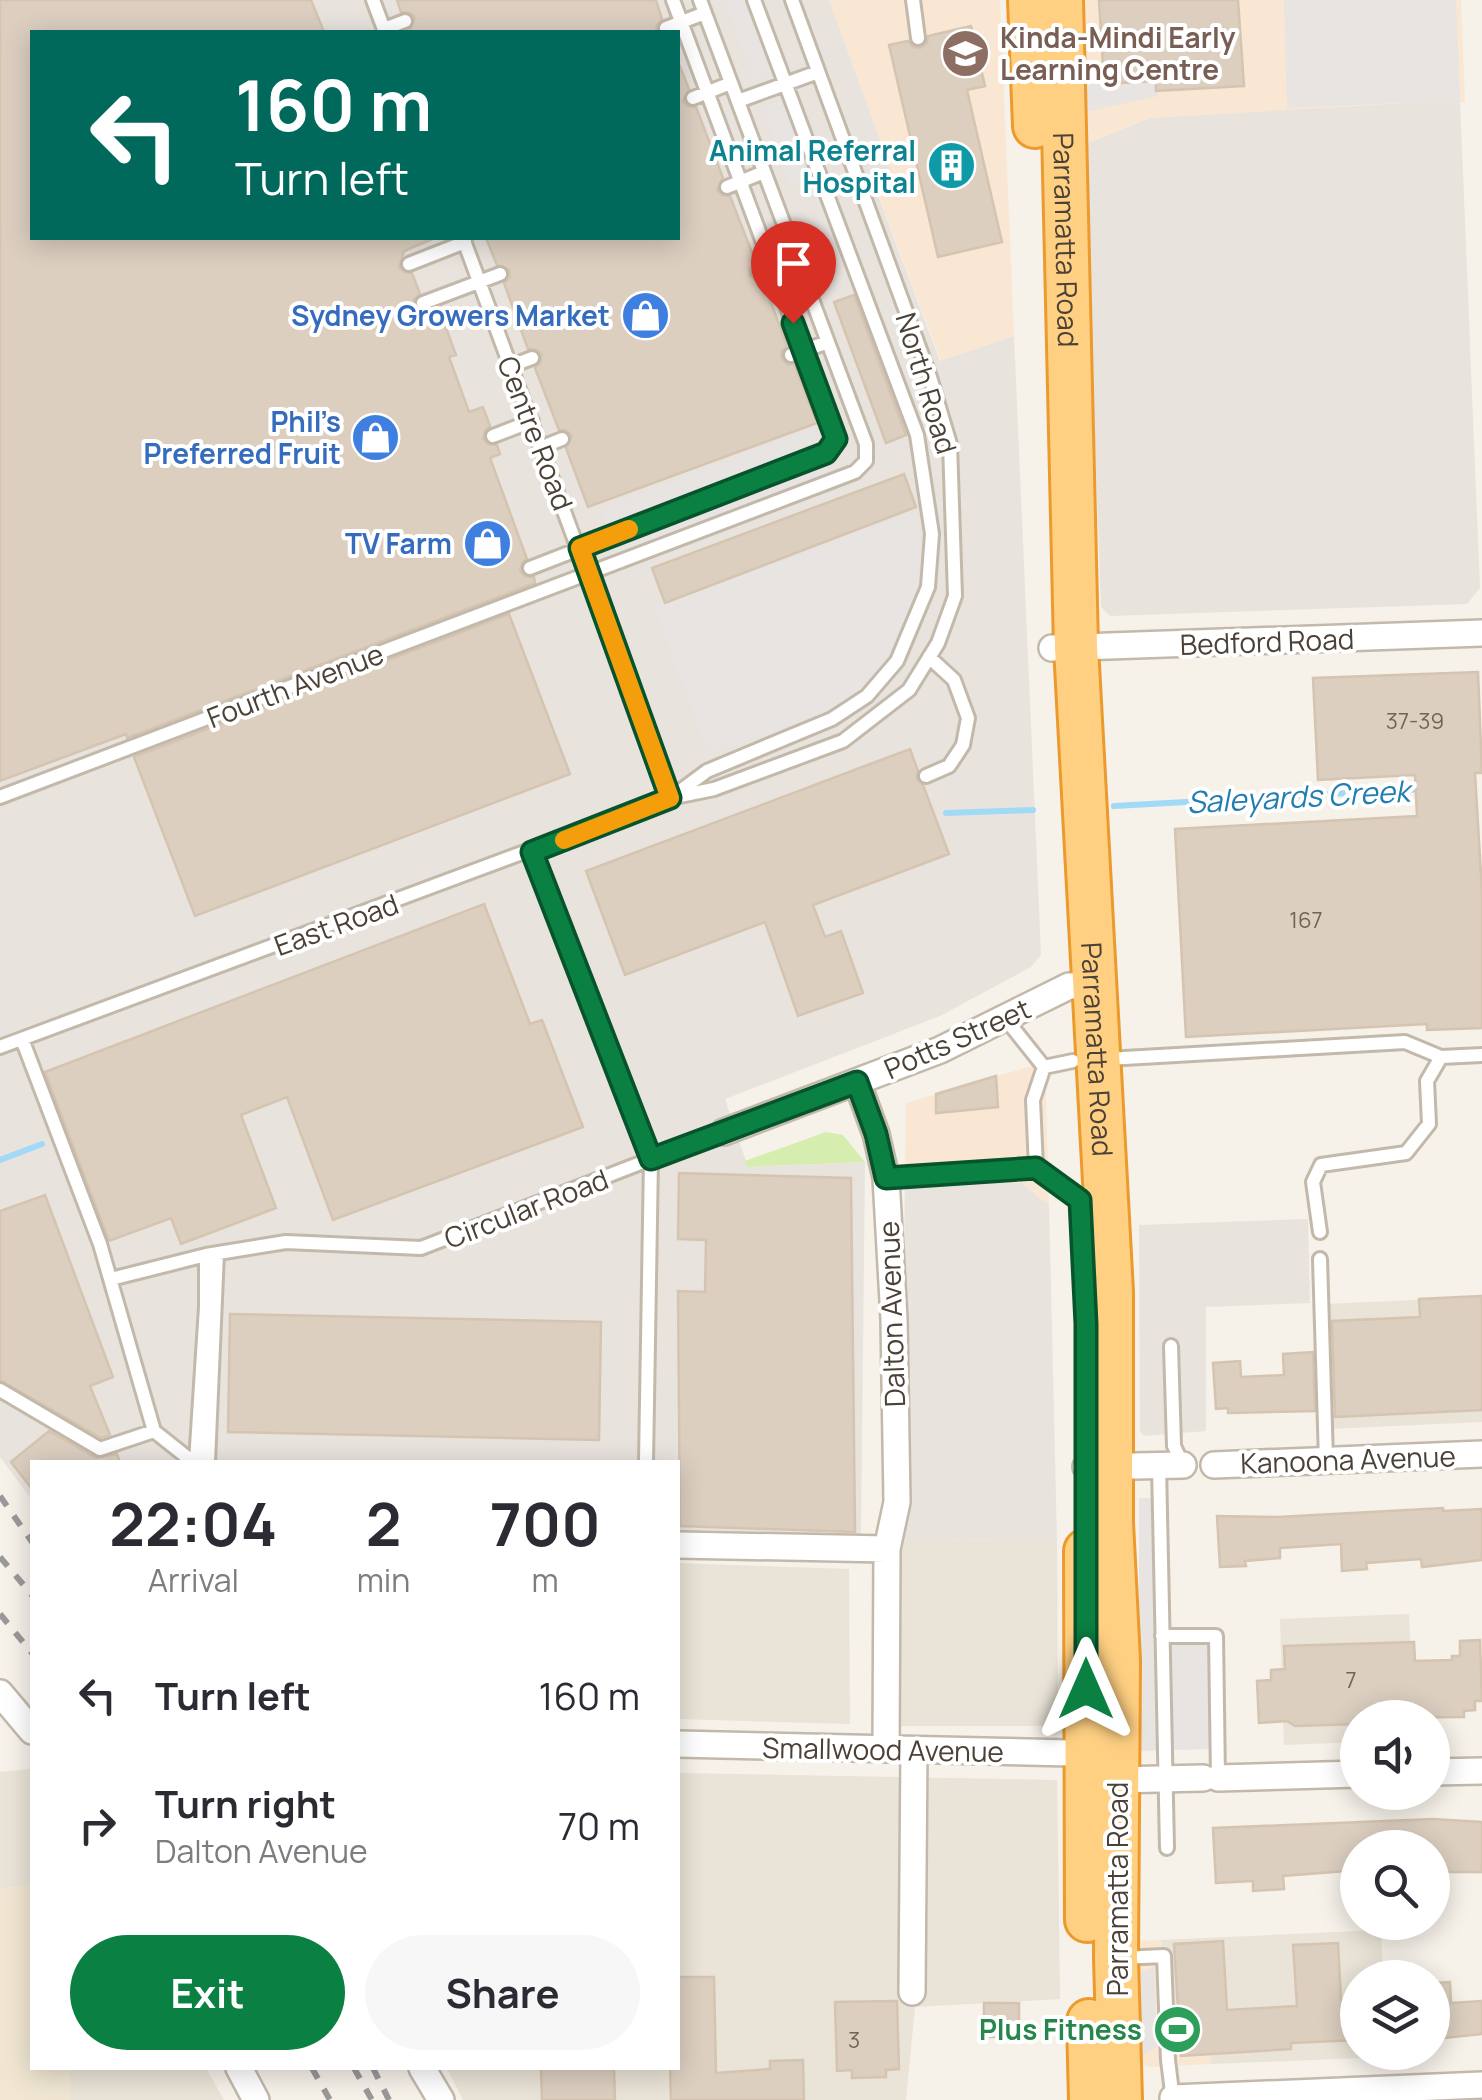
<!DOCTYPE html>
<meta charset="utf-8">
<style>
body{margin:0;font-family:Manrope,sans-serif;background:#f7f7f7;color:#2b2b33;height:100vh;display:flex;flex-direction:column;font-size:38px;white-space:nowrap}
*{box-sizing:border-box;margin:0}
p{font-size:32px;color:#7c7c81}
.icon{flex:none;width:55px;height:55px;fill:none;stroke:currentColor;stroke-width:2;stroke-linecap:round;stroke-linejoin:round}
.map{position:relative;flex:1;overflow:hidden}
.details{position:absolute;left:30px;top:1460px;width:650px;height:610px;display:flex;flex-direction:column;background:#fff;border-radius:0px;box-shadow:0 5px 25px #0003}
.details>*{flex:none}
.hud{position:absolute;left:30px;top:30px;width:650px;height:210px;border-radius:0px;box-shadow:0 5px 25px #0003;background:#00695c;color:#fff;overflow:hidden}
.fabs{position:absolute;left:1340px;top:1700px;display:grid;gap:20px}
.fabs a{display:grid;place-items:center;width:110px;height:110px;border-radius:50%;background:#fff;box-shadow:0 5px 25px #0003;font-size:50px}
.pin{position:absolute;display:grid;place-items:center;width:85px;height:85px;color:#fff;margin:-102px -42px;border-radius:50% 50% 50% 0;rotate:-45deg;box-shadow:0 0 10px #0007}
.pin .icon{rotate:45deg}
.me{position:absolute;width:110px;margin:-55px;rotate:0deg;stroke-linejoin:round;filter:drop-shadow(0 0 8px #0008)}
.turn{display:flex;align-items:center;gap:35px;height:210px;padding:0 40px;font-size:45px}
.turn .icon{width:130px;height:130px;stroke-width:2.5}
.turn b{display:block;font-size:70px;line-height:85px}
.eta{display:flex;justify-content:space-evenly;align-items:center;height:170px;text-align:center}
.eta b{font-size:60px;font-weight:700;line-height:70px}
.button{display:flex;gap:20px;margin-top:auto;padding:20px 40px}
.button a{flex:1;height:115px;border-radius:60px;background:#0b8043;color:#fff;font-size:40px;font-weight:700;line-height:115px;text-align:center}
.button a+a{background:#f7f7f7;color:#2b2b33}
ul{padding:0;list-style:none}
li{display:flex;align-items:center;gap:30px;height:130px;padding:0 40px}
li div{flex:1}
li b{display:block;font-size:38px}
li em{font-style:normal}
.map>svg:first-child{display:block}
.residential{fill:#eae3d7}
.commercial{fill:#f9e7d3}
.industrial{fill:#e9e3de;fill-rule:evenodd}
.education{fill:#f0e6d2}
.green{fill:#d5edaf}
.parking{fill:#e7e4e1}
.lines{fill:none;stroke-linecap:round;stroke-linejoin:round}
.stream{stroke:#a1d9f7;stroke-width:6}
.building{fill:#dccfc0;stroke:#d4c4b0;stroke-width:2.5}
.service-casing{stroke:#c3b9ab;stroke-width:18}
.minor-casing{stroke:#c3b9ab;stroke-width:30}
.trunk-casing{stroke:#ec9a2d;stroke-width:48}
.service{stroke:#fff;stroke-width:12}
.minor{stroke:#fff;stroke-width:25}
.trunk{stroke:#ffd082;stroke-width:42}
.rail{stroke:#999;stroke-width:6;stroke-dasharray:12 12;stroke-linecap:butt}
.route-casing{stroke:#07532c;stroke-width:25}
.route{stroke:#0b8043;stroke-width:18}
.slow{stroke:#f59e0b;stroke-width:18}
.labels{text-anchor:middle;dominant-baseline:central;stroke-width:8;stroke-linejoin:round;paint-order:stroke}
.number-label{font-size:22px;fill:#6f6458}
.education-label{font-size:28px;font-weight:bold;fill:#785e54;stroke:#fff;text-anchor:start}
.culture-label{font-size:28px;font-weight:bold;fill:#0d838f;stroke:#fff;text-anchor:end}
.street-label{font-size:28px;fill:#4b4136;stroke:#fff}
.shop-label{font-size:28px;font-weight:bold;fill:#366cbe;stroke:#fff;text-anchor:end}
.leisure-label{font-size:28px;font-weight:bold;fill:#27864d;stroke:#fff;text-anchor:end}
.water-label{font-size:30px;font-style:italic;fill:#227db0;stroke:#fff}
</style>
<div class="map">
<svg width="1482" height="2100" viewBox="0 0 1482 2100">
<rect width="100%" height="100%" fill="#f6f1e9"/>
<path class="residential" d="M1482 1297V1422L1329 1429 1326 1304Z
M900 1539 1057 1540 1058 1726H901Z
M678 1563 849 1569 850 1724 678 1719Z
M1409 1614 1413 1717 1358 1718 1357 1742 1284 1745 1280 1619Z
M30 1769 32 1773V1884L0 1889V1772Z
M678 1773 1057 1780 1060 1999 915 2007 906 2100H463L447 2068H678Z
M1381 1930 1383 1977 1358 1978V2052L1386 2053V2057L1211 2064 1210 2049H1161L1157 1949 1162 1948 1161 1940Z
M68 2068H206L224 2100H71Z"/>
<path class="commercial" d="M829 0H1000L1014 336 941 361 876 189 895 181Z
M1079 0H1461L1465 102 1150 118 1084 145Z
M1045 1062 1049 1205 1021 1183H905L906 1103Z
M1161 1940 1162 1948 1157 1949 1161 2049H1211V2064L1149 2067 1141 2064 1137 2055 1138 1941Z"/>
<path class="industrial" d="M0 0H829L895 181 876 190 940 361 1014 336 1041 955 1031 967 940 1016 725 1099 748 1167 865 1162 861 1538 678 1532V1462H32V1500L0 1457ZM32 32H678V238H32Z
M1460 100 1480 588 1467 604 1110 616 1101 607 1084 145 1150 118Z
M905 1183H1021L1049 1205 1057 1540 900 1539Z
M1308 1219 1310 1303 1206 1307V1431L1144 1436 1140 1431 1139 1225Z"/>
<path class="education" d="M32 1884V2068H68L71 2100H0V1889Z"/>
<path class="green" d="M826 1132 843 1135 865 1162 747 1167 745 1161Z"/>
<path class="parking" d="M724 0H748L775 72 754 80Z
M1284 0H1456L1460 100 1287 108Z
M1156 81 1158 96 1085 112 1086 85Z
M783 99 813 178 791 187 762 107Z
M814 428 833 478 620 560 601 509Z
M917 511 920 554 917 592 890 660 857 693 816 717 709 755 654 607Z
M1139 1498H1167L1168 1627H1211L1212 1749 1139 1751Z
M1154 1967 1157 2047 1142 2055 1141 1973Z"/>
<g class="lines">
<path class="stream" d="M1114 806 1422 789
M946 813 1033 810
M0 1160 42 1144"/>
</g>
<path class="building" d="M0 0H311L324 32H32V238H435L404 251 399 267 404 272 412 273 420 294 413 300 416 310 427 314 439 309 456 355 449 357 469 412 483 407 490 426 485 431 483 439 488 444 497 445 500 454 490 458 527 559 522 563 520 571 525 576 534 577 535 583 127 738 126 734 0 781Z
M397 0H656L662 19 656 26 657 32H409L415 18 410 13 401 12Z
M1099 0H1238L1244 86 1156 91V81L1104 84Z
M971 26 985 86 967 90 1002 242 938 257 889 45 908 41 913 47 920 48 927 43 928 36Z
M678 62 689 89 683 101 688 106 696 107 723 178 717 190 722 195 730 196 756 263 749 269 750 276 763 281 787 346 781 352 782 359 788 365 794 364 817 423 588 507 566 448 572 436 567 431 559 430 535 368 540 363 542 355 537 350 528 349 504 283 510 277 509 270 497 265 486 238H678Z
M854 295 906 435 886 443 834 302Z
M904 474 916 507 665 603 652 568Z
M509 614 570 774 195 916 134 757Z
M1478 672 1482 773H1475L1482 892V1028L1427 1030V1024L1186 1037 1175 829 1417 816 1415 775 1318 780 1313 678Z
M910 749 918 771 917 779 923 785 949 854 813 905 825 937 841 931 863 993 798 1016 765 922 625 975 586 871Z
M484 904 530 1024 542 1020 583 1127 333 1220 287 1097 241 1115 276 1208 181 1244 171 1218 109 1241 45 1072Z
M996 1076 998 1107 936 1113V1094Z
M679 1173 851 1178 855 1532 680 1526 678 1291 705 1292 706 1240 678 1239Z
M45 1195 113 1377 90 1386 110 1435 101 1438 0 1380V1211Z
M1482 1296V1410L1335 1417 1332 1321 1420 1317 1419 1299Z
M230 1314 601 1322 599 1440 228 1432Z
M1313 1352 1315 1411 1228 1413V1408L1216 1409 1213 1363 1240 1361 1241 1377 1284 1375 1283 1354Z
M49 1431 96 1458 117 1454 120 1462H32V1489L11 1462Z
M1443 1508V1511L1482 1509V1560L1422 1567 1421 1559 1366 1563 1367 1569 1342 1571 1341 1544 1280 1548V1558L1245 1561 1246 1566 1220 1567 1217 1516 1278 1517Z
M1480 1640 1482 1701H1475V1710L1464 1711V1717L1358 1718V1724L1295 1726 1287 1721 1259 1723 1257 1681 1271 1680V1670L1285 1669 1284 1646 1414 1642 1415 1661 1452 1660V1656H1460V1641Z
M1433 1819 1482 1822V1872H1434L1432 1848H1358V1870L1283 1876 1284 1889 1253 1891V1881L1216 1883 1213 1828Z
M1223 1941 1227 2010 1297 2006 1293 1945 1338 1943 1341 2000 1358 1999V2040L1291 2043V2049L1181 2056 1174 1944Z
M678 1977H714L716 2073 770 2069V2061L803 2060 804 2100H671L670 2068H678Z
M1450 1982 1451 2003 1482 2001V2034L1435 2039 1432 2035V1983Z
M897 2001 899 2069 886 2070V2077L852 2078V2070L837 2071 835 2002Z
M984 2003H1019V2037H984Z
M541 2068 614 2069 615 2100H542Z"/>
<g class="lines">
<defs>
<path id="service" d="M373 0 385 32
M913 0 918 38
M666 28 705 13
M384 29 405 21
M693 98 731 83
M738 101 818 72
M727 187 764 172
M463 238 670 798
M409 264 465 242
M759 272 796 258
M423 303 500 274
M791 355 828 342
M511 366 532 358
M493 436 532 421
M542 447 562 439
M530 568 826 453 836 439 673 0
M926 776 949 766 963 745 968 718 954 680 929 657
M676 794 707 771 832 719 867 696 897 661 928 587 932 534 917 435 754 0
M0 797 855 472 866 461V444L700 0
M532 852 651 1159 724 1132
M1005 1018 1044 1067
M22 1039 100 1244 154 1431
M0 1047 670 798 714 789 843 741 909 690 938 643 955 596 950 444 930 377 792 0
M1107 1059 1405 1042 1441 1057 1482 1055
M1073 1061 1044 1067 1033 1100 1036 1168 1080 1200
M886 1178 1036 1168
M1320 1232 1313 1182 1321 1165 1406 1153 1429 1124 1427 1081 1441 1057
M1320 1259 1326 1460
M111 1279 206 1255 286 1242 421 1248 651 1159 646 1462
M1171 1346 1174 1446 1183 1465
M0 1390 100 1449 154 1431 193 1462
M196 1462 206 1307V1255
M208 1462 217 1253
M1159 1465 1167 1848
M1162 1636H1216L1218 1778
M1121 1958 1164 1956 1168 2060 1173 2100"/>
<path id="minor" d="M1052 648 1482 633
M857 1082 876 1134 886 1178 894 1319 897 1502 887 1549 886 1749
M724 1132 940 1050 1069 986 1095 985
M1214 1465 1482 1454
M1086 1467 1183 1465
M678 1545 887 1549
M0 1693 32 1731
M678 1744 1071 1753 1116 1780 1203 1778
M1432 1772 1482 1771
M1218 1778 1358 1774
M912 1992 914 1750
M239 2068 256 2100
M422 2068 441 2100
M1173 2098 1482 2085"/>
<g id="trunk">
<path d="M1030 0 1035 126"/>
<path id="s1" d="M1061 0 1076 647 1111 1292V1523L1118 1661 1116 1958 1120 2100"/>
<path d="M1086 1551 1087 1920"/>
<path d="M1089 2021 1091 2100"/>
</g>
</defs>
<use href="#service" class="service-casing"/>
<use href="#minor" class="minor-casing"/>
<use href="#trunk" class="trunk-casing"/>
<use href="#service" class="service"/>
<use href="#minor" class="minor"/>
<use href="#trunk" class="trunk"/>
<path class="rail" d="M0 1496 32 1542
M0 1557 32 1595
M0 1614 32 1653
M312 2068 330 2100
M354 2068 372 2100
M373 2068 389 2100"/>
</g>
<g class="lines">
<defs>
<path id="route" d="M793 323 836 439 826 453 580 548 670 798 532 852 651 1159 857 1082 876 1134 886 1178 1036 1168 1080 1200 1086 1324V1689"/>
</defs>
<use href="#route" class="route-casing"/>
<use href="#route" class="route"/>
<path class="slow" d="M564 840 670 798 580 548 629 529"/>
</g>
<defs>
<symbol id="school-disc" viewBox="-11 -11 22 22"><circle r="9.5" fill="#8d6e63" stroke="#fff"/><path d="M0-5L7-2L0 1L-7-2ZM-4 1L0 2.5L4 1V4Q0 6-4 4Z" fill="#fff"/></symbol>
<symbol id="building-disc" viewBox="-11 -11 22 22"><circle r="9.5" fill="#0f9aa8" stroke="#fff"/><path d="M-4-6H4V6H1V3H-1V6H-4ZM-2.5-4.3h1.7v1.8h-1.7ZM.8-4.3h1.7v1.8H.8ZM-2.5-1h1.7V.8h-1.7ZM.8-1h1.7V.8H.8Z" fill="#fff"/></symbol>
<symbol id="shop-disc" viewBox="-11 -11 22 22"><circle r="9.5" fill="#3f7fe0" stroke="#fff"/><path d="M-5-2.5h2.3a2.7 3.5 0 0 1 5.4 0H5L5.5 6h-11ZM-1.5-2.5h3a1.5 2.3 0 0 0-3 0Z" fill="#fff"/></symbol>
<symbol id="stadium-disc" viewBox="-11 -11 22 22"><circle r="9.5" fill="#2e9e5b" stroke="#fff"/><path d="M0-5a6.5 5 0 1 0 0 10a6.5 5 0 1 0 0-10ZM-3.5-1.8h7v3.6h-7Z" fill="#fff"/></symbol>
</defs>
<g fill-rule="evenodd">
<use href="#school-disc" x="938" y="26" width="55" height="55"/>
<use href="#building-disc" x="924" y="138" width="55" height="55"/>
<use href="#shop-disc" x="618" y="288" width="55" height="55"/>
<use href="#shop-disc" x="348" y="410" width="55" height="55"/>
<use href="#shop-disc" x="460" y="516" width="55" height="55"/>
<use href="#stadium-disc" x="1150" y="2002" width="55" height="55"/>
</g>
<g class="labels">
<g class="number-label">
<text x="1415" y="721">37-39</text>
<text x="1306" y="920">167</text>
<text x="1351" y="1680">7</text>
<text x="854" y="2040">3</text>
</g>
<g class="education-label">
<text x="1000" y="37">Kinda-Mindi Early<tspan x="1000" dy="32">Learning Centre</tspan></text>
</g>
<g class="culture-label">
<text x="916" y="150">Animal Referral<tspan x="916" dy="32">Hospital</tspan></text>
</g>
<g class="street-label">
<text stroke="none"><textPath href="#s1" startOffset="240">Parramatta Road</textPath></text>
<text transform="translate(927 383) rotate(73)">North Road</text>
<text transform="translate(536 433) rotate(69)">Centre Road</text>
<text transform="translate(1267 641) rotate(-2)">Bedford Road</text>
<text transform="translate(295 685) rotate(-21)">Fourth Avenue</text>
<text transform="translate(336 924) rotate(-20)">East Road</text>
<text transform="translate(957 1038) rotate(-24)">Potts Street</text>
<text stroke="none"><textPath href="#s1" startOffset="1050">Parramatta Road</textPath></text>
<text transform="translate(526 1208) rotate(-21)">Circular Road</text>
<text transform="translate(891 1314) rotate(-92)">Dalton Avenue</text>
<text transform="translate(1348 1459) rotate(-2)">Kanoona Avenue</text>
<text transform="translate(883 1749) rotate(1)">Smallwood Avenue</text>
<text transform="translate(1117 1889) rotate(-90)">Parramatta Road</text>
</g>
<g class="shop-label">
<text x="610" y="315">Sydney Growers Market</text>
<text x="341" y="421">Phil’s<tspan x="341" dy="32">Preferred Fruit</tspan></text>
<text x="452" y="543">TV Farm</text>
</g>
<g class="leisure-label">
<text x="1142" y="2029">Plus Fitness</text>
</g>
<g class="water-label">
<text transform="translate(1298 796) rotate(-3)">Saleyards Creek</text>
</g>
</g>
</svg>
<div class="fabs">
<a><svg class="icon" aria-label="sound" viewBox="0 0 24 24"><path d="M4 9h4l5-4v14l-5-4H4zM17 9q2 3 0 6"/></svg></a>
<a><svg class="icon" aria-label="search" viewBox="0 0 24 24"><circle cx="10" cy="10" r="6"/><path d="M15 15l6 6"/></svg></a>
<a><svg class="icon" aria-label="layers" viewBox="0 0 24 24"><path d="M12 4l9 5-9 5-9-5zM3 14l9 5 9-5"/></svg></a>
</div>
<div class="pin" style="left:793px;top:323px;background:#d93025"><svg class="icon" aria-label="arrive" viewBox="0 0 24 24"><path d="M6 21V4h12l-3 4 3 4H6"/></svg></div>
<svg class="me" style="left:1086px;top:1689px" viewBox="-20 -20 40 40"><path d="M0-17L14 15 0 8-14 15z" fill="#0b8043" stroke="#fff" stroke-width="4"/></svg>
<div class="hud">
<div class="turn"><svg class="icon" aria-label="left" viewBox="0 0 24 24"><path d="M17 20v-9H6M10 6l-5 5 5 5"/></svg><div><b>160 m</b>Turn left</div></div>
</div>
<section class="details">
<div class="eta">
<div><b>22:04</b><p>Arrival</p></div>
<div><b>2</b><p>min</p></div>
<div><b>700</b><p>m</p></div>
</div>
<ul>
<li><svg class="icon" aria-label="left" viewBox="0 0 24 24"><path d="M17 20v-9H6M10 6l-5 5 5 5"/></svg><div><b>Turn left</b></div><em>160 m</em></li>
<li><svg class="icon" aria-label="right" viewBox="0 0 24 24"><path d="M7 20v-9h11M14 6l5 5-5 5"/></svg><div><b>Turn right</b><p>Dalton Avenue</p></div><em>70 m</em></li>
</ul>
<div class="button"><a>Exit</a><a>Share</a></div>
</section>
</div>
